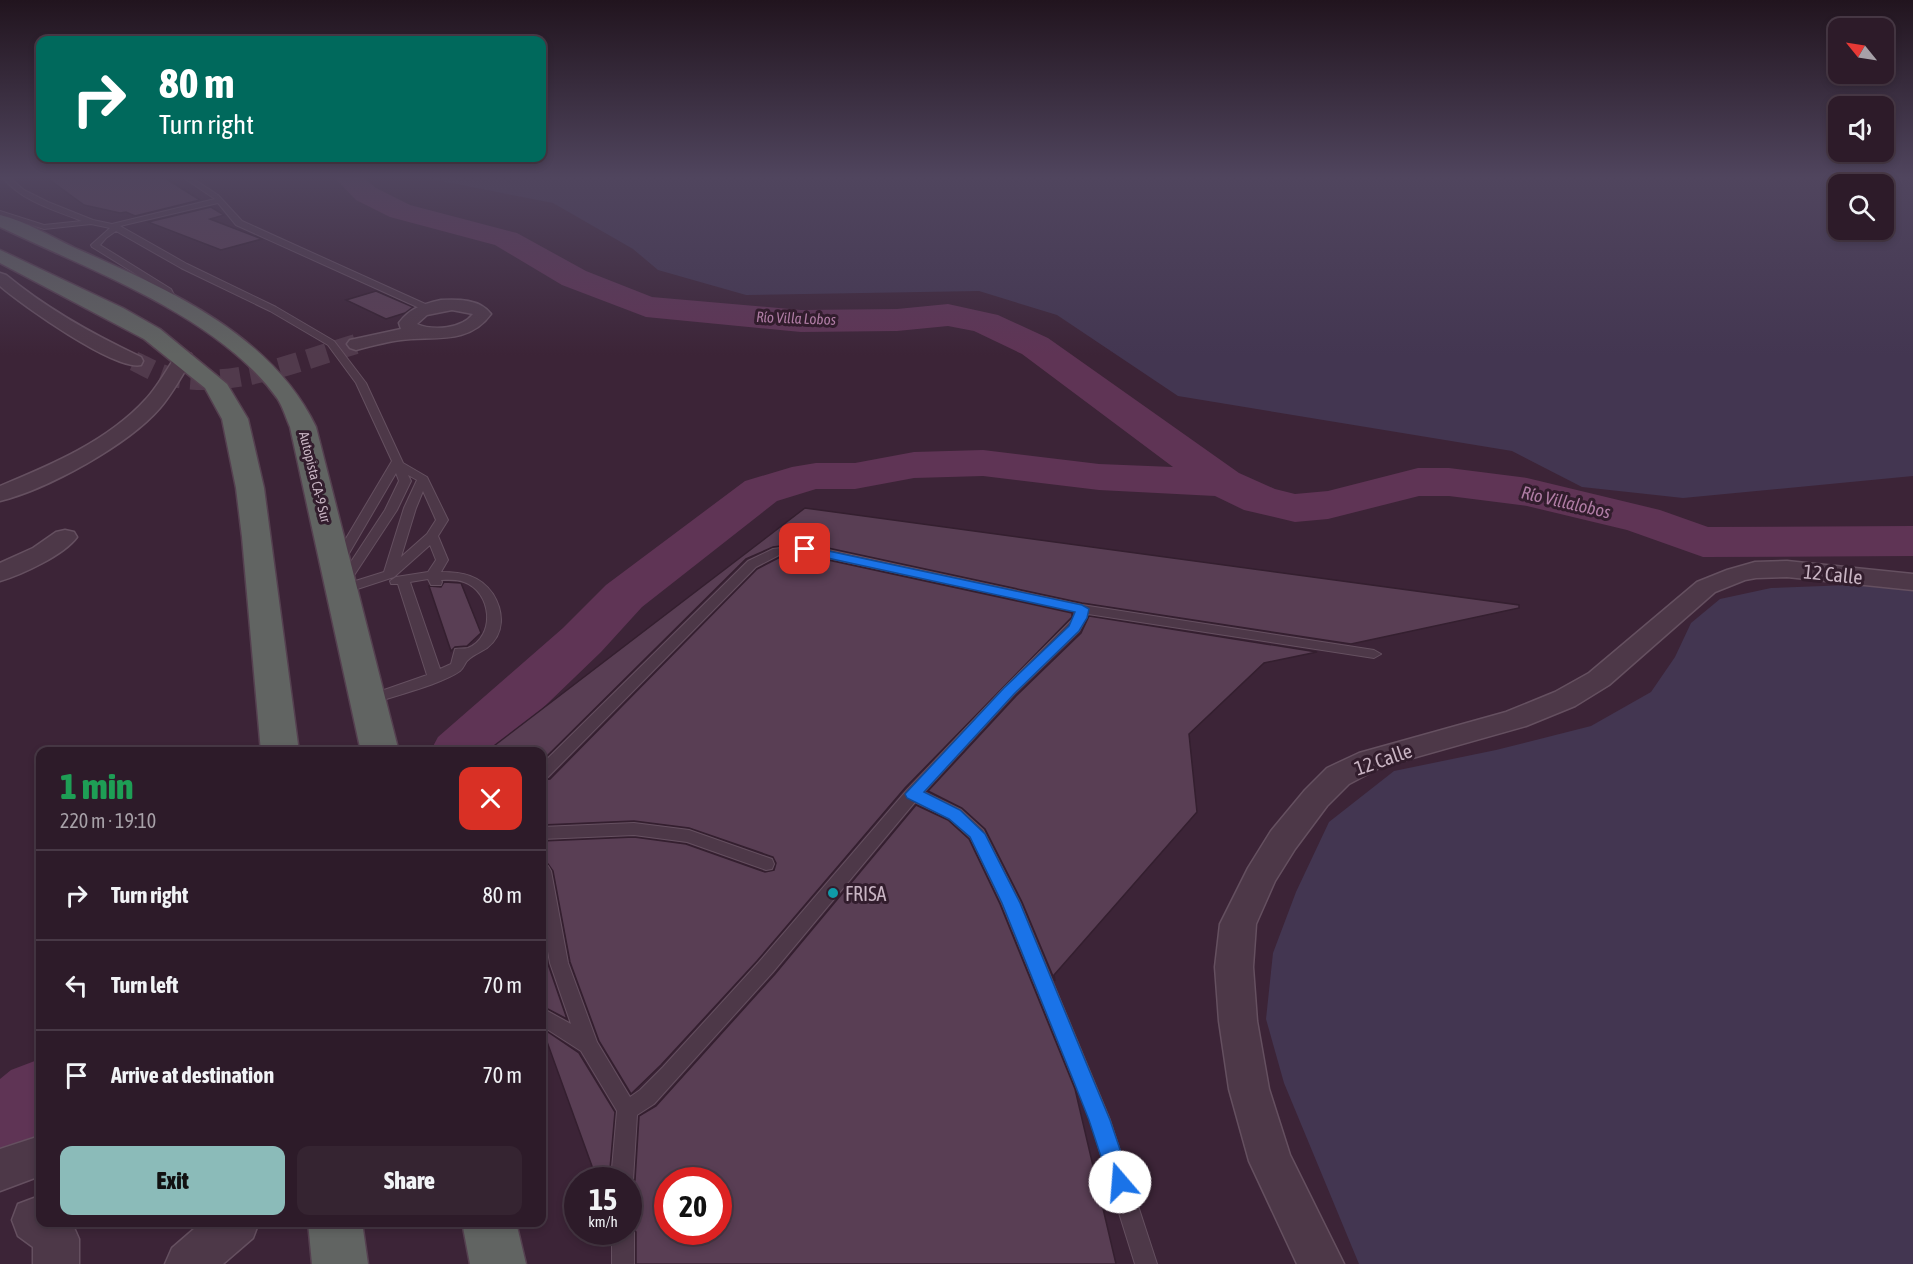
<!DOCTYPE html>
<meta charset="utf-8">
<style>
body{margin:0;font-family:"Asap Condensed",sans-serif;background:#352431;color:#f1f3f6;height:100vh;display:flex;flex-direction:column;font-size:22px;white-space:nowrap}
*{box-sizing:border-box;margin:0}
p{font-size:20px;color:#a7a1a8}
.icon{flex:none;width:33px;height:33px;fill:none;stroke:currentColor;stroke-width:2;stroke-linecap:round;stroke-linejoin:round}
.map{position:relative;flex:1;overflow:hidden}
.drawer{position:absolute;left:36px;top:747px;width:510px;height:480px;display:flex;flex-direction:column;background:#2d1b29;border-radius:12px;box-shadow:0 3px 9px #0003,0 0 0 2px #483946}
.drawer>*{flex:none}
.banner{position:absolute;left:36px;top:36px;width:510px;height:126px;border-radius:12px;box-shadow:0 3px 9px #0003,0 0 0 2px #483946;background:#00695c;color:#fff;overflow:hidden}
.needle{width:39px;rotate:300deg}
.tools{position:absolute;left:1828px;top:18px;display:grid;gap:12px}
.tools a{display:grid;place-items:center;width:66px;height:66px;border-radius:12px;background:#2d1b29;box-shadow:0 3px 9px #0003,0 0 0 2px #483946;font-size:30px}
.speed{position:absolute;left:564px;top:1167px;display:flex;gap:12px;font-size:30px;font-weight:700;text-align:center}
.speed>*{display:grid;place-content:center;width:78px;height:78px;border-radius:50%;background:#2d1b29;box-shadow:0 3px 9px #0003,0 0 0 2px #483946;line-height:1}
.speed small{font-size:15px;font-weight:400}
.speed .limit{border:9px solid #d22;background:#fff;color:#111}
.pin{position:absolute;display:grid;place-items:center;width:51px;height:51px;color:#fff;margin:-26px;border-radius:12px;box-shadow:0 3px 9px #0006}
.me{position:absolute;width:66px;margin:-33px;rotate:342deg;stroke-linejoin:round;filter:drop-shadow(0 0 4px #0008)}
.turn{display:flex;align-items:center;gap:21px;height:126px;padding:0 24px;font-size:27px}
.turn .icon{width:78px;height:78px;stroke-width:2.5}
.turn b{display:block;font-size:42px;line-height:51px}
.round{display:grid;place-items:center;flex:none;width:63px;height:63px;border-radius:12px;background:#352431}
.overview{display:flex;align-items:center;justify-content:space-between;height:102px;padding:0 24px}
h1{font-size:36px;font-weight:800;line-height:45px;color:#1e9e55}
.primary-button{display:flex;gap:12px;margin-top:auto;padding:12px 24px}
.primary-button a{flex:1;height:69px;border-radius:12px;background:#8bbbb9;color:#111;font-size:24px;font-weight:800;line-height:69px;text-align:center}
.primary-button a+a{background:#352431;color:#f1f3f6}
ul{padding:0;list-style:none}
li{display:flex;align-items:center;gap:18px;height:90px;padding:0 24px;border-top:2px solid #483946}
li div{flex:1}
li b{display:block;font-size:22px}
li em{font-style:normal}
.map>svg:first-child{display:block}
.green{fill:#433651;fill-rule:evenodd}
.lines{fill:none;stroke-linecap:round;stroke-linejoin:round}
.river{fill:#5f3455;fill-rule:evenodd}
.building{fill:#593e54;stroke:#341f2f;stroke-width:1.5;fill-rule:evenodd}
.minor-tunnel{stroke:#513a4c;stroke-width:20;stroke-dasharray:20 10;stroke-linecap:butt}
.service-casing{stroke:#655060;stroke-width:2}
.minor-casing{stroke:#655060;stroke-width:3}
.trunk-casing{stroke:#554050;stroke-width:3}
.service{fill:#4d3848;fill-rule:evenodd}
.minor{fill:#4d3848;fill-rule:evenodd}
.trunk{fill:#616462;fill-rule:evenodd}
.route{fill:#1a73e8;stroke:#114b97;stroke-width:1.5}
.culture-dot{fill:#0f9aa8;stroke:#321d2d;stroke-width:2}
.labels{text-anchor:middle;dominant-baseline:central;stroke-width:6;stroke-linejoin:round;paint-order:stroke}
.far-street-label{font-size:14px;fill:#c8b4c3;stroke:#321d2d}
.far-water-label{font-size:15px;font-style:italic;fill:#af7ca4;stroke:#321d2d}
.water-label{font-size:18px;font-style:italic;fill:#af7ca4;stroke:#321d2d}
.near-street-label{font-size:20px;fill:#c8b4c3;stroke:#321d2d}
.near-poi-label{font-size:20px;fill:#c8b4c3;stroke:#321d2d;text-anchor:start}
</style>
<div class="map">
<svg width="1913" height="1264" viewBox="0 0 1913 1264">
<rect width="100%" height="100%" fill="#3c2437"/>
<path class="green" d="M426 178H1913V476L1683 498 1582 487 1512 451 1178 396 1057 315 979 291 746 295 658 270 633 249 553 203ZM1839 184H1884V230H1839Z
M1874 584 1913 589V1264H1359L1284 1083 1266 1019 1273 953 1296 892 1329 822 1394 771 1496 750 1591 726 1651 692 1675 657 1691 623 1720 599 1771 588Z"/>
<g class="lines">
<path class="river" d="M335 178H364L376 188 410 205 517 233 586 271 652 297 801 310 897 309 948 304 998 315 1048 338 1239 473 1275 489 1295 494 1328 491 1418 468H1449L1527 478 1660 510 1708 527 1913 526V556L1703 557 1627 530 1527 506 1449 496H1419L1328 519 1295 522 1244 510 1215 496 1099 490 983 476 914 478 855 489H816L777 501 642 607 601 652 497 752H430L438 737 563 628 606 585 745 481 792 467 816 463H855L914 452 983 450 1099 464 1173 467 1022 354 974 331 948 326 897 331 801 332 646 317 562 285 495 245 390 217 356 200Z
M40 1059V1149L30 1160 0 1171V1079L11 1070Z"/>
</g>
<path class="building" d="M47 178H165L200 200 135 216 126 212 120 213 84 205Z
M211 207 224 215 210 219 262 239 221 250 148 222Z
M376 291 413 307 405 313 386 319 346 300Z
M805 508 1519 605V608L1351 644 1082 603 805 543 773 547 746 559 542 761V752H486Z
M805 555 1072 613V617L905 788 757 961 661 1065 631 1094 599 1041 570 962 553 871 548 864 542 863V841L634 837 686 844 765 872 774 870 776 863 773 857 689 828 634 821 542 825V780L550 779 757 569 782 556Z
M444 582 461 583 481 633 467 646 455 647 451 651 429 586 441 587Z
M1089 616 1317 652 1264 663 1189 734 1197 812 1054 975 1055 981 1022 902 985 829 962 808 928 791 1016 696 1081 633Z
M916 805 948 820 969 839 1000 904 1075 1089 1116 1264H636V1232L628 1221V1190L635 1180 639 1116 656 1106 775 974ZM668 1180H718V1232H668Z
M542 926 548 964 567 1019 542 1006Z
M542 1028 579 1053 615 1112 609 1180H597Z"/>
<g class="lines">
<path class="minor-tunnel" d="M134 361C145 366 156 373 168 376 229 391 298 361 356 344"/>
<defs>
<path id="service" d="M3 178H10L24 190 48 202 93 220 112 224 215 199 184 178H192L218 195 242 221 432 307V311H426L236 225 218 203 120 226 187 264 276 307 334 341 366 383 403 463 427 477 448 520 438 536 448 560 441 572C462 572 480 575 493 594 504 612 505 634 487 648 481 652 473 655 468 660 465 662 464 668 460 671 442 684 397 695 374 703H364L362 700 364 697 427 675 398 584H391L390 581 396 577 428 572 436 560 430 545 394 577 342 594 336 590 341 586 337 583 385 510 399 481 396 473 344 562 338 566 334 565 332 562 392 461 356 383 328 345 270 311 181 268 116 231 106 238 100 245 171 289 174 295 169 302H163L165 292 92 247 91 245 110 228 91 224 44 229 0 215V211L44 225 82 221C54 210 22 201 3 178ZM408 475 417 480 404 508 384 572 349 583 397 510 411 481ZM423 491 436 520 427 534 401 557 416 508ZM428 579 431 585H441L442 582 441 580C448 580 457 579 464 582 492 592 496 636 468 648 464 649 460 648 455 649L451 664 440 669 410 582Z
M805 545 1082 605 1374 650 1381 654 1374 658 1088 614 1079 631 1014 694 924 792 961 810 983 830 1020 903 1110 1120 1157 1264H1135L1090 1120 1002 903 971 838 949 818 915 802 773 972 654 1104 637 1115 633 1180 628 1188V1180H611L617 1111 581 1051 542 1026V1008L571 1024 550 963 542 916V865L548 866 551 871 568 963 597 1042 630 1097 640 1090 663 1067 759 962 907 790 1004 688 1074 618 1075 611 805 553 781 554 756 567 548 777 542 778V764L748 561 773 549Z
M634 823 689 830 772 859 774 864 772 869 766 870 687 842 634 835 542 839V827Z
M628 1223 634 1232V1264H612V1232H628Z"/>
<path id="minor" d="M0 273 6 275C47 309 92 334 141 357L143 361 141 365C115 371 22 305 0 286Z
M441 300C458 299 480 299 491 314 469 345 434 336 401 340 386 342 371 346 356 350L350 348 347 344 350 340 401 329 399 323C410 308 423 304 441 300ZM452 310 473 314C462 329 433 331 417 324L427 315Z
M184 352 191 354 193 358C182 375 173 393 160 408 128 445 48 489 0 501V486C51 465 108 441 146 399 158 386 167 369 177 354Z
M65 530 74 532 77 537C64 555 21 575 0 581V563L33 548 56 532Z
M1787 561 1913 574V590L1787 577 1756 578 1745 580 1715 592 1609 685 1575 706 1526 726 1381 767 1349 784 1327 806 1295 849 1275 881 1256 924 1253 967 1257 1021 1269 1089 1290 1155 1344 1264H1297L1249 1161 1229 1089 1219 1021 1215 967 1220 924 1248 868 1271 831 1305 790 1327 768 1359 753 1506 712 1555 692 1589 673 1697 582 1727 570 1755 562Z
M40 1136V1176L0 1191V1149Z
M34 1198 40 1200V1222L72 1223 79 1239V1264H33V1247L18 1236 12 1220 18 1204Z
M202 1222H259L253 1238 223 1264H165L172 1248Z"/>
<path id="trunk" d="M0 215C26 221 51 237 75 248 165 288 271 333 316 427L399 752H361L290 427C286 418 283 407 277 398 217 315 89 270 0 227Z
M0 250 123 308 160 329 227 384 248 419 264 488 299 752H261L242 537 236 488 222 419 205 388 144 339 0 263Z
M308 1222H362L368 1264H312Z
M462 1222H516L526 1264H470Z"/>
</defs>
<use href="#service" class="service-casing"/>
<use href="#minor" class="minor-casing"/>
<use href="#trunk" class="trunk-casing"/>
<use href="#service" class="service"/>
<use href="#minor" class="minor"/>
<use href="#trunk" class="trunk"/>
</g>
<linearGradient id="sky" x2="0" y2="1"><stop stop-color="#21141e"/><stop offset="0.5" stop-color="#50455e"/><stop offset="1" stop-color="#50455e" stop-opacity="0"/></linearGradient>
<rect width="1913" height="355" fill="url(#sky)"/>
<path class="route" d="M805 546 1082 605 1089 609 1087 618 1079 631 1014 694 924 792 960 810 985 834 1020 903 1092 1077 1110 1120 1131 1182 1127 1190 1120 1193 1112 1190 1089 1120 1072 1077 1002 903 970 837 949 819 907 798 905 794 1004 688 1069 626 1075 612 800 552 799 549Z"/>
<circle class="culture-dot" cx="833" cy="893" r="6"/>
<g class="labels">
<g class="far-street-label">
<text transform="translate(315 477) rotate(76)">Autopista CA-9 Sur</text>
</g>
<g class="far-water-label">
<text transform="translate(796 318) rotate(2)">Río Villa Lobos</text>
</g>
<g class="water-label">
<text transform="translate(1566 502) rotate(13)">Río Villalobos</text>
</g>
<g class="near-street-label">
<text transform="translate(1833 574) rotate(6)">12 Calle</text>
<text transform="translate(1383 759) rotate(-19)">12 Calle</text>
</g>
<g class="near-poi-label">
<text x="845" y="893">FRISA</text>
</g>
</g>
</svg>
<div class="tools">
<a><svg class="needle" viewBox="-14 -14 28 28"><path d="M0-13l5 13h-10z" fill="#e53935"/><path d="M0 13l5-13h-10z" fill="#a7a1a8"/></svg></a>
<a><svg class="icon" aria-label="sound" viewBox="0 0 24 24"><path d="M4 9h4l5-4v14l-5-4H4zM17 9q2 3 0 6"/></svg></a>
<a><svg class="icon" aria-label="search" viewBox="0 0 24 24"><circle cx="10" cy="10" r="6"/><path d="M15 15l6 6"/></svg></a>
</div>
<div class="speed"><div>15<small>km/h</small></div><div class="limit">20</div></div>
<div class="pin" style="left:805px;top:549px;background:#d93025"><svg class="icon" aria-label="arrive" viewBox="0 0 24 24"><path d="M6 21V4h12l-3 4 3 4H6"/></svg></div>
<svg class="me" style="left:1120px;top:1182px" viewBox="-20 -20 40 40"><circle r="19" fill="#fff"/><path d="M0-13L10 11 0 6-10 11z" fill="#1a73e8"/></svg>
<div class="banner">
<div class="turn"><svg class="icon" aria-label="right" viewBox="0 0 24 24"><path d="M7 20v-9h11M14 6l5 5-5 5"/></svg><div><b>80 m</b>Turn right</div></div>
</div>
<section class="drawer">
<div class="overview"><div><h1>1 min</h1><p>220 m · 19:10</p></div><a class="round" style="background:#d93025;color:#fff"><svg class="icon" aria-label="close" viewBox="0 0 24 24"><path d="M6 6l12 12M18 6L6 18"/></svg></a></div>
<ul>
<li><svg class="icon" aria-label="right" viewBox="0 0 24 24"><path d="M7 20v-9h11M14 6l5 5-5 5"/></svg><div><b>Turn right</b></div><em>80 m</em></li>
<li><svg class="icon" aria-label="left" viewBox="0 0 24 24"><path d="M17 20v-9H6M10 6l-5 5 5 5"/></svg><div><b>Turn left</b></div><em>70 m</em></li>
<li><svg class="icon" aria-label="arrive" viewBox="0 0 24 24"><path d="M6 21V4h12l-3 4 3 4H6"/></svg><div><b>Arrive at destination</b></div><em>70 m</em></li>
</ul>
<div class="primary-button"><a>Exit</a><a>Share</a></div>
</section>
</div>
